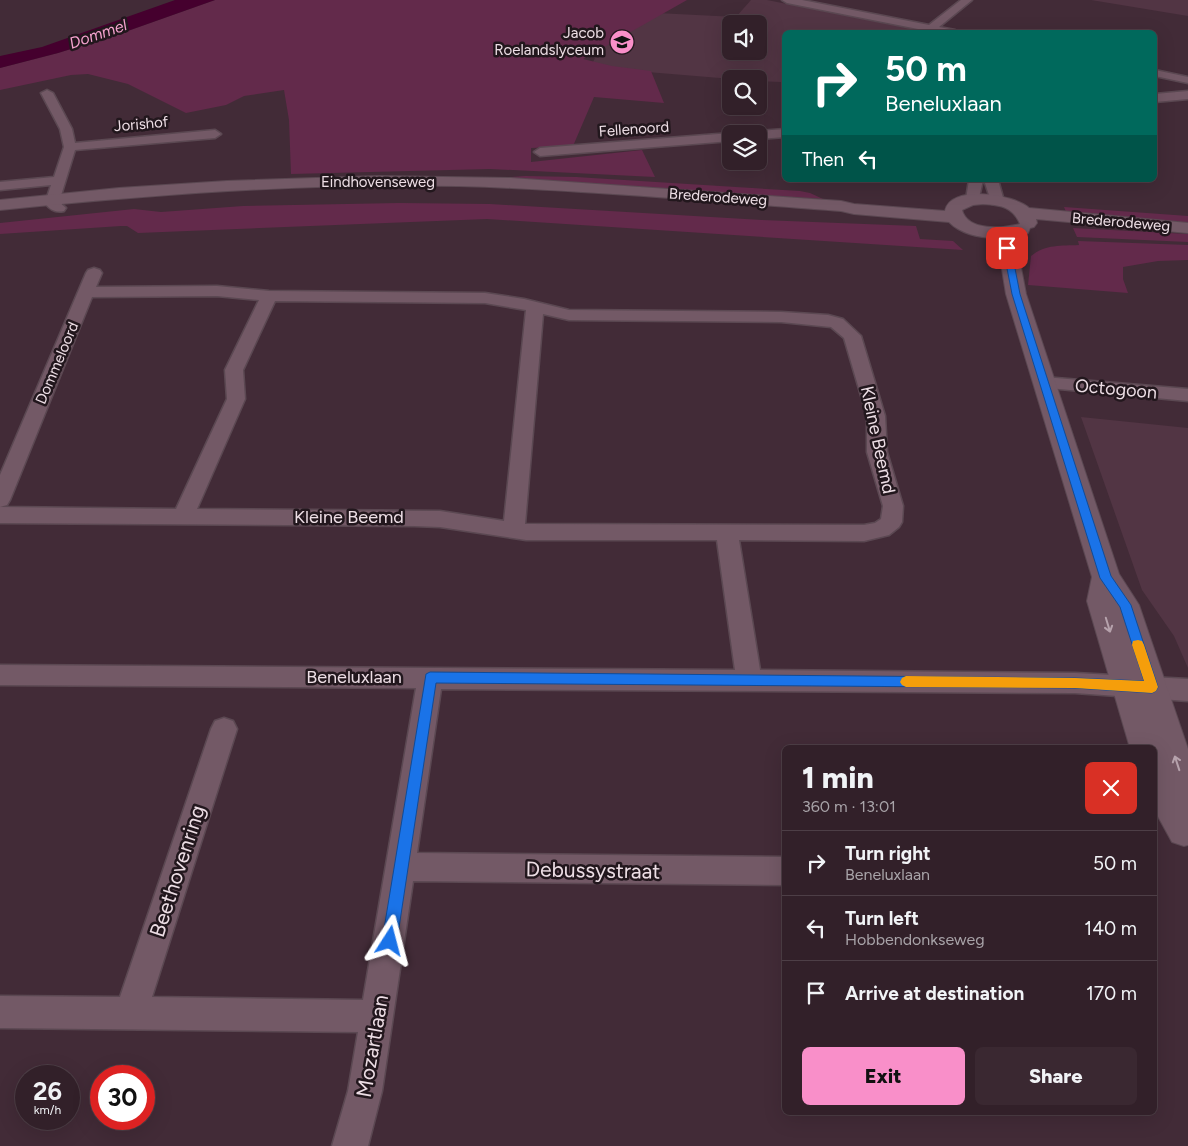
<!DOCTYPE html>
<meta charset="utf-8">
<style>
body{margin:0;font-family:Figtree,sans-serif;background:#3a2831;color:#f1f3f6;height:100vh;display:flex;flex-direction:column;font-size:19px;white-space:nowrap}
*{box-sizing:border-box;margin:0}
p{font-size:16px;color:#a8a3a8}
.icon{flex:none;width:28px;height:28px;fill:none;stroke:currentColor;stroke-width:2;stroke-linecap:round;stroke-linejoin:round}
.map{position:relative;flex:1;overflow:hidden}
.details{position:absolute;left:782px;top:745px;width:375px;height:370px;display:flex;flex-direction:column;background:#322029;border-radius:8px;box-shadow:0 5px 20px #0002,0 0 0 1px #4d3e46}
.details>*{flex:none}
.guide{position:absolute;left:782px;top:30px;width:375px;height:152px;border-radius:8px;box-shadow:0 5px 20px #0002,0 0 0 1px #4d3e46;background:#00695c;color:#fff;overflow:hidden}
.controls{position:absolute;left:722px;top:15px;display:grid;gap:10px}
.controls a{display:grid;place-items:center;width:45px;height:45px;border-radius:8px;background:#322029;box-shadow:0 5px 20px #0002,0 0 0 1px #4d3e46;font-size:25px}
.speed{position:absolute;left:15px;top:1065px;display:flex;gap:10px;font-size:25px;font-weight:700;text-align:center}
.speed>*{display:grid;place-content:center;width:65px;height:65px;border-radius:50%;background:#322029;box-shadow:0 5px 20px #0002,0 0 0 1px #4d3e46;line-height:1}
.speed small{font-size:12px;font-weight:400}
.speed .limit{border:8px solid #d22;background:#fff;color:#111}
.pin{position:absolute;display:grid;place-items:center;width:42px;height:42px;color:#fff;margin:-21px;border-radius:10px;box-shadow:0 2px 8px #0006}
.me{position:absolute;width:55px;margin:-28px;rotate:9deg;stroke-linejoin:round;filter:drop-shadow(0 0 4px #0008)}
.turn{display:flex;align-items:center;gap:18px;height:105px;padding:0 20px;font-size:22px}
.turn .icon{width:65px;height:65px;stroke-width:2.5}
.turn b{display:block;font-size:35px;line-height:42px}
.then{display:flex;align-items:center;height:48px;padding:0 20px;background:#0003;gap:10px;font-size:19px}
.round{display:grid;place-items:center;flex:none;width:52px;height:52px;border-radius:8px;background:#3a2831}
.head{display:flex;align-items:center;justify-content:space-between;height:85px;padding:0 20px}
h1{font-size:30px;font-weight:800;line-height:38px}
.primary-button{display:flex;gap:10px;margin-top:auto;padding:10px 20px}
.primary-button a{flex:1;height:58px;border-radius:8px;background:#f98fc9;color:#111;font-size:20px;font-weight:800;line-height:58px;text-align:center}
.primary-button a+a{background:#3a2831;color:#f1f3f6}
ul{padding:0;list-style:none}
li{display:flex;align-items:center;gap:15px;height:65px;padding:0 20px;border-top:1px solid #4d3e46}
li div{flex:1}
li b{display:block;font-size:19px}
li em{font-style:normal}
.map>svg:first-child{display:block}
.built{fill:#523544;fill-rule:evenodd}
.green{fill:#632a4b}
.water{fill:#45002e}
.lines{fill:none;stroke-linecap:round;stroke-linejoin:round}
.street-casing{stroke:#5b4852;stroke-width:3}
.secondary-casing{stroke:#5b4852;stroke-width:2}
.street{fill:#735966;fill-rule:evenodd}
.secondary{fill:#735966;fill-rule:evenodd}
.oneway{stroke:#b6a2ac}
.route{fill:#1a73e8;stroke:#114b97}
.slow{fill:#f59e0b}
.labels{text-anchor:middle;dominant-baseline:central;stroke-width:5;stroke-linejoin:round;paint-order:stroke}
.far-poi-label{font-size:15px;fill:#eddee5;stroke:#22171d;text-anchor:end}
.far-street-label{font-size:15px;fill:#eddee5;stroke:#22171d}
.far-water-label{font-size:16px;font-style:italic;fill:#f5a2ce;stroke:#22171d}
.street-label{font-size:18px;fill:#eddee5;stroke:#22171d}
.near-street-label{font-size:21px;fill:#eddee5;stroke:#22171d}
</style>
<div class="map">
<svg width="1188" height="1146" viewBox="0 0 1188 1146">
<rect width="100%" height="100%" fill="#422b37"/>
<path class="built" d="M751 0H767L918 30 917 32H785V85L781 82 759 81V79H732L599 68 592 64 595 58 507 51 657 13 736 17ZM731 24H759V51H731Z
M1091 0H1188V16Z
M1081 417 1188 428V668L1174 636 1142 590Z"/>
<path class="green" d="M215 0H687L583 59 612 66 651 71 664 103 594 97 573 146 531 148V162L642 150 655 177 490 169 291 174 289 120 284 90 244 96 226 105 186 113 128 84 88 74 71 75 0 90V68L58 53 122 33Z
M525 176 576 177 800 191 810 193 823 199 485 179Z
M399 203 490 204 762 220 916 226 920 239 953 241 963 250 487 219 138 233 127 226H121L0 234V223L134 209 161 212 243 206Z
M1064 207 1188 216V224L1067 214Z
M1073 228 1188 234V242L1077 237Z
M1078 241 1188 245V260L1158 261 1123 267V279L1128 293 1028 285 1031 256C1046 244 1061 246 1079 245Z"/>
<path class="water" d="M175 0H215L122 33 58 53 0 68V56L42 47Z"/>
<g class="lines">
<defs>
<path id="street" d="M782 0H802L929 25 961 0H972L939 27 955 30 956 32H921L923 30 787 3Z
M1155 70 1188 77V83L1155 76Z
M47 90 53 93 72 129 75 143 215 130 221 134 215 138 75 150 59 202 66 208 64 211C56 213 50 210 45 203L51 185 0 190V182L54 177 64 147 60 129 41 93Z
M1188 91V99L1155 102V94Z
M785 129V137L759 139V134H754L759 131Z
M731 133 733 134H731V141L540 156 534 152 540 148Z
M969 180H983L978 202 973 203 966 199Z
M984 180H998L1004 201 1002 204H992Z
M94 268 100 270 102 273 96 287 217 286 269 291 485 293 524 299 569 310 781 312 828 315 843 319 861 336 885 416 887 452 903 506 902 522 899 527 889 535 864 541 739 540 760 670 1075 673 1188 679V701L1075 693 441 689 417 853 785 857V885L413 881 382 1091 368 1146H332L348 1091 358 1032 0 1028V996L120 997 211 729 215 721 224 718 233 721 237 729 152 997 363 1000 416 688 0 685V665L735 670 717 540H526L440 527 414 526 0 523V507L176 509 227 399 225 370 259 300 217 296 92 297 10 500 7 505 0 507V475L86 273 88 270ZM275 301 485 303 526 310 504 521 440 511 197 509 245 399 243 370ZM543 314 569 320 781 322 831 327 844 338 867 416V452L883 506 881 519 875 523 864 525 525 524Z
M1044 377 1188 389V401L1038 387 1035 383 1038 379Z"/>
<path id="secondary" d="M378 176 511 178 841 201 854 204 945 211C950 184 1014 194 1029 208L1188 223V233L1036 219 1037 223 1034 227 1030 228 1028 233 1015 236 1026 294 1119 574 1139 605 1188 749V845L1184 846 1172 842 1155 811V748H1130L1087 601 1092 577 1006 294 997 238C980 238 961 234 949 222L854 214 841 211C731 203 621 193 511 188 341 180 170 193 0 210V200L119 188 227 181ZM983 204C1001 205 1013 207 1020 224 1003 228 968 232 962 210L973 205Z"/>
</defs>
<use href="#street" class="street-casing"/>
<use href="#secondary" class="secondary-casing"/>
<use href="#street" class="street"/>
<use href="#secondary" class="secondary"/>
</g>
<defs><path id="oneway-shaft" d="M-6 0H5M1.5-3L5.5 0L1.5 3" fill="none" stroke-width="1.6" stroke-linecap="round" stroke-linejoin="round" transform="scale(1.25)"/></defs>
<g class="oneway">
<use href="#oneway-shaft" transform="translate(1108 625) rotate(73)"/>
<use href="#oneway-shaft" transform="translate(1177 763) rotate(-108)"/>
</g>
<path class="route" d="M1007 245 1011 248 1020 294 1111 576 1131 605 1158 687 1156 691 1152 693 1075 688 436 683 397 941 395 947 390 949 384 947 382 941 426 674 430 672 1075 678 1144 681 1120 607 1100 578 1012 294 1003 248Z"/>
<path class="slow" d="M1138 640 1142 641 1144 645 1158 687 1156 691 1152 693 1075 688 906 687 902 685 900 682 902 678 906 676 1075 678 1144 681 1132 645 1133 641Z"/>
<defs>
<symbol id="school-disc" viewBox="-11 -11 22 22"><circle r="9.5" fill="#f98fc9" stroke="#22171d"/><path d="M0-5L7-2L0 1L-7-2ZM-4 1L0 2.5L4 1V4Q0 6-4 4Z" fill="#111"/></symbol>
</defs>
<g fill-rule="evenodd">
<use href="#school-disc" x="608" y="28" width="28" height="28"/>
</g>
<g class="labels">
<g class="far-poi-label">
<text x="604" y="33">Jacob<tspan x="604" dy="17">Roelandslyceum</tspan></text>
</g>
<g class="far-street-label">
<text transform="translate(141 124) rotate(-5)">Jorishof</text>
<text transform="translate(634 129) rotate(-4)">Fellenoord</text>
<text x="378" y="182">Eindhovenseweg</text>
<text transform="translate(718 197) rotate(4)">Brederodeweg</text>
<text transform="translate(1121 222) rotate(5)">Brederodeweg</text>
<text transform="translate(57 363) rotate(-67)">Dommeloord</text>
</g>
<g class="far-water-label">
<text transform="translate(98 34) rotate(-19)">Dommel</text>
</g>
<g class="street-label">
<text transform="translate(1116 389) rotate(5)">Octogoon</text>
<text transform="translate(878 440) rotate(78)">Kleine Beemd</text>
<text x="349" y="517">Kleine Beemd</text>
<text x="354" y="677">Beneluxlaan</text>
</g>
<g class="near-street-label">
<text transform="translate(593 870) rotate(1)">Debussystraat</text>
<text transform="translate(177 871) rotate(-72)">Beethovenring</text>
<text transform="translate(372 1046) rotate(-80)">Mozartlaan</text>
</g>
</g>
</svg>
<div class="controls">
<a><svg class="icon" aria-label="sound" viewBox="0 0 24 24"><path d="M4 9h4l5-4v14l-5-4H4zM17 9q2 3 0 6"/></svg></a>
<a><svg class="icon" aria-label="search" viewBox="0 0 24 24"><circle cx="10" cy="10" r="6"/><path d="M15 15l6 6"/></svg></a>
<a><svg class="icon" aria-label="layers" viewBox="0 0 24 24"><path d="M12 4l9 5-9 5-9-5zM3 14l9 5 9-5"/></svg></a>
</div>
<div class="speed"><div>26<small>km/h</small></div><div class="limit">30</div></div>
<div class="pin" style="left:1007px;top:248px;background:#d93025"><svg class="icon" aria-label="arrive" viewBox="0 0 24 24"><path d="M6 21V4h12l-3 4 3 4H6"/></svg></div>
<svg class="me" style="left:390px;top:941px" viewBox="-20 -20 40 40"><path d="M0-17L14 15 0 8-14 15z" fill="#1a73e8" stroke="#fff" stroke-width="4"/></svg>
<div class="guide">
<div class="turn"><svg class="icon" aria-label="right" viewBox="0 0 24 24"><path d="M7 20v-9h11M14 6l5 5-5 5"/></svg><div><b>50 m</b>Beneluxlaan</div></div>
<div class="then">Then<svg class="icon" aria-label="left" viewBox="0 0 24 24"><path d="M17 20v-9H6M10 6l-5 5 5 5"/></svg></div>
</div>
<section class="details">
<div class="head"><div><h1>1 min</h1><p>360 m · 13:01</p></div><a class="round" style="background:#d93025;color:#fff"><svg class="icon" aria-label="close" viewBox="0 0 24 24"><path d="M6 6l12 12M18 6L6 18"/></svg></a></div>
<ul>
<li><svg class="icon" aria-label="right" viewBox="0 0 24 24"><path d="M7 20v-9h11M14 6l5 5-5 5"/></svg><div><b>Turn right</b><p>Beneluxlaan</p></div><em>50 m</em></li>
<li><svg class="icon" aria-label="left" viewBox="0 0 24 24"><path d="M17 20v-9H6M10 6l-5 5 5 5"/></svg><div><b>Turn left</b><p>Hobbendonkseweg</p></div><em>140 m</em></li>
<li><svg class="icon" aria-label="arrive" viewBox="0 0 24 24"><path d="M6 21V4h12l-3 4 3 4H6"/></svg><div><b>Arrive at destination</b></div><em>170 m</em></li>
</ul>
<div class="primary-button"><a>Exit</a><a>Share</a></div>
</section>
</div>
